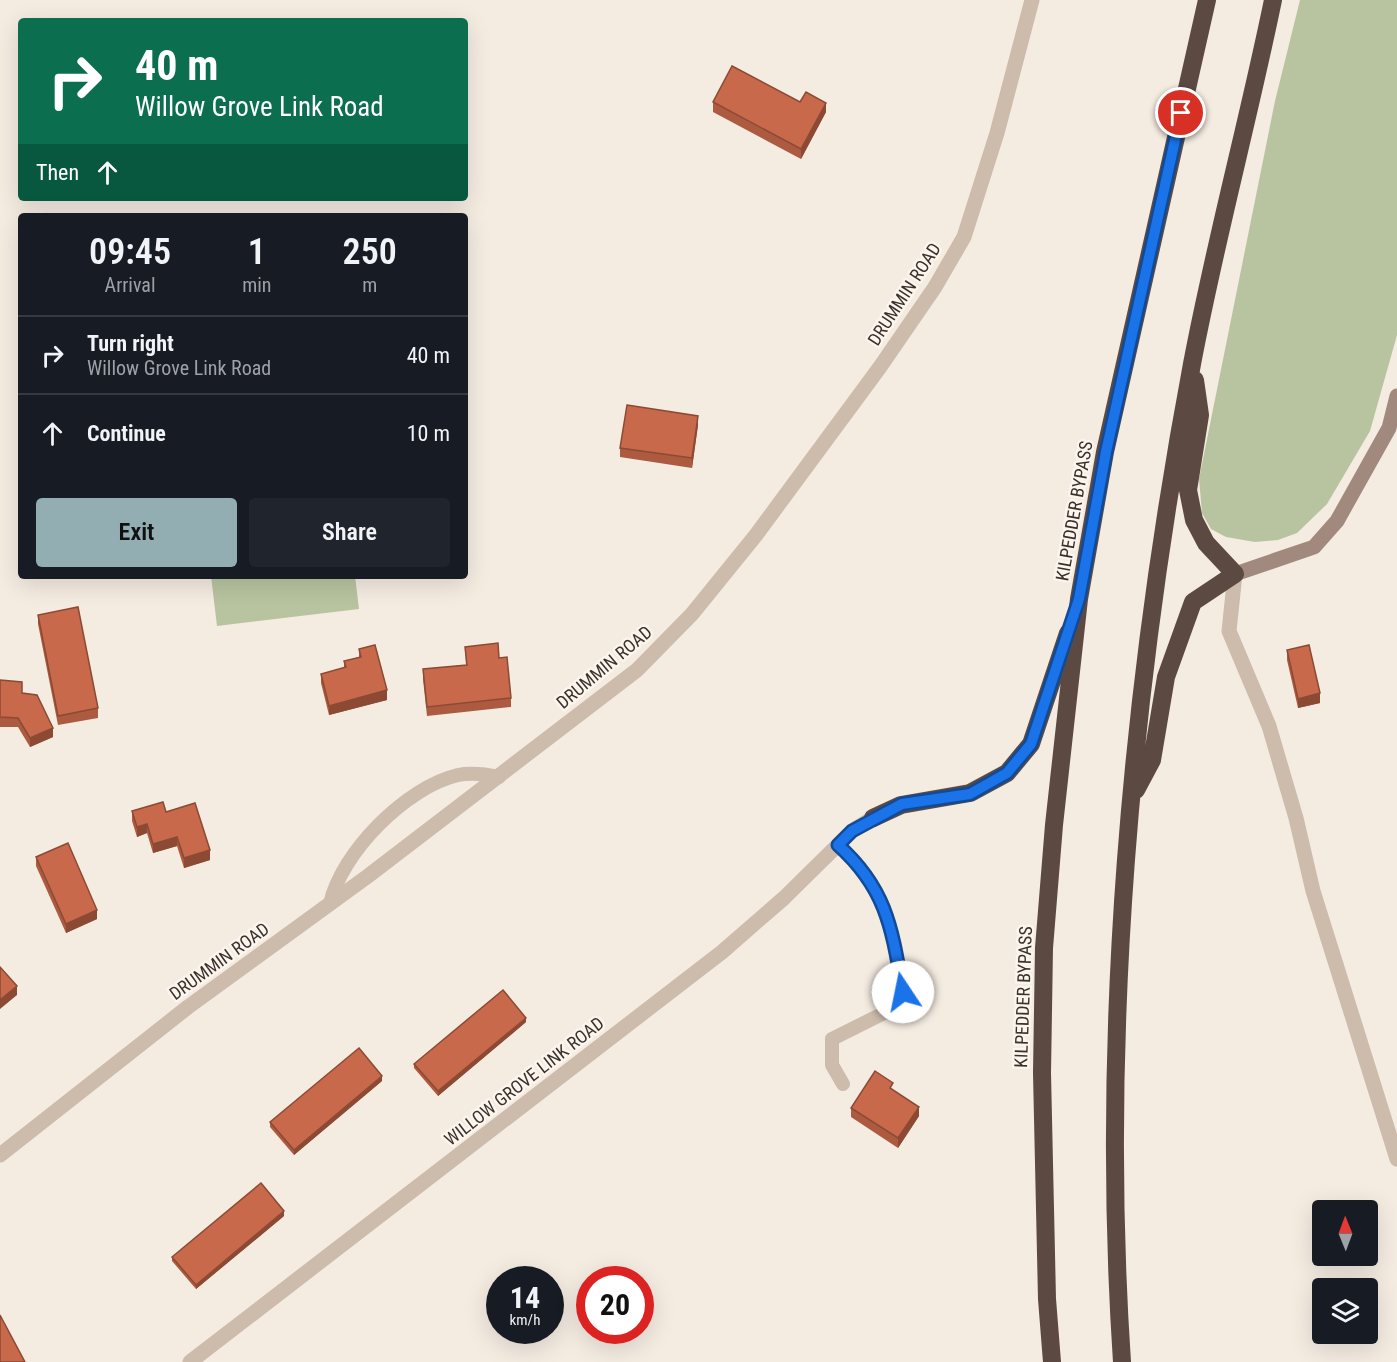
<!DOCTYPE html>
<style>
body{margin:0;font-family:"Roboto Condensed",sans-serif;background:#20242c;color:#f1f3f6;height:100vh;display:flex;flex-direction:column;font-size:22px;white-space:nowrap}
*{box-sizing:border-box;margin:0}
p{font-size:20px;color:#9ea1a6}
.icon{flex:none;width:33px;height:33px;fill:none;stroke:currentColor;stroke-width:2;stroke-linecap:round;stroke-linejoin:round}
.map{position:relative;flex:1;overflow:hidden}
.details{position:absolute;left:18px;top:213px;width:450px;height:366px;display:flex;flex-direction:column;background:#171b24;border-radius:6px;box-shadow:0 6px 24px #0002}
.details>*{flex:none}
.top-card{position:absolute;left:18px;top:18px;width:450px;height:183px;border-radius:6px;box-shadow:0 6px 24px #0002;background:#0b6e4f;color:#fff;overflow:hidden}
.needle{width:39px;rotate:359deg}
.buttons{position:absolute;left:1312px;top:1200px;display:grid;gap:12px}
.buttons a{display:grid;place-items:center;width:66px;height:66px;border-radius:6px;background:#171b24;box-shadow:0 6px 24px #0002;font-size:30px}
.speed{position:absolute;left:486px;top:1266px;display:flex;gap:12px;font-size:30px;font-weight:700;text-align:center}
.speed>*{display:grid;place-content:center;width:78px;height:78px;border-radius:50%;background:#171b24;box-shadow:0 6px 24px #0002;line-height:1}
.speed small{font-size:15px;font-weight:400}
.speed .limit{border:9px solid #d22;background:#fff;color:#111}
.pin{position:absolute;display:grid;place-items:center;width:51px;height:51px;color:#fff;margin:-26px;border:3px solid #fff;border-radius:50%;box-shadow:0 2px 6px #0007}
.me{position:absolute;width:66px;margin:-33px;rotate:349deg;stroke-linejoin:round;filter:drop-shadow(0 0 4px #0008)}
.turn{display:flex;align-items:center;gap:21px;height:126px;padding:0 18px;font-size:27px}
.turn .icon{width:78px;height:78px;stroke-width:2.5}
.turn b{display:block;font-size:42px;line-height:51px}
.then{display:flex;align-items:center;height:57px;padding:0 18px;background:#0003;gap:12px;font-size:22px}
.eta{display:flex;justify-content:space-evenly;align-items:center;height:102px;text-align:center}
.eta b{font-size:36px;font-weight:600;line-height:42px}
.cta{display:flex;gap:12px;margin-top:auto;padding:12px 18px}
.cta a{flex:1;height:69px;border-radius:6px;background:#92aeb2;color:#111;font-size:24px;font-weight:600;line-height:69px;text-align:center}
.cta a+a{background:#20242c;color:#f1f3f6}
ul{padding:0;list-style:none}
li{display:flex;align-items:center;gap:18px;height:78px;padding:0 18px;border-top:2px solid #363941}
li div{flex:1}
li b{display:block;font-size:22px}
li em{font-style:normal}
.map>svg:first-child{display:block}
.green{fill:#b8c4a0}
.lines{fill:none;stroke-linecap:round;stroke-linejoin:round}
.lane{stroke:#cdbbac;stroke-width:14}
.street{stroke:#cdbbac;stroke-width:15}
.secondary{stroke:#a18a7d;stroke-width:15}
.highway{stroke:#5c4a42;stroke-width:18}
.wall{fill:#ac5a40}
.shaded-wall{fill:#8c4a34}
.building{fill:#c8694b;stroke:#8c4a34;stroke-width:1.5}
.route-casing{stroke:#114b97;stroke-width:15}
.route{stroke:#1a73e8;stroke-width:10}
.labels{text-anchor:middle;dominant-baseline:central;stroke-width:5;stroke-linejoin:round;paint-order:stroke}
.street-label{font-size:18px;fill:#3b302b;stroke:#fbf5ee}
</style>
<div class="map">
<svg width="1397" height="1362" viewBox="0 0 1397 1362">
<rect width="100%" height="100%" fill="#f4ebe1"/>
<path class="green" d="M1300 0H1397V335L1370 431 1327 504 1297 533 1278 540 1255 542 1226 537 1211 529 1202 513 1199 479 1275 101Z
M211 576H355L359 609 217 626Z"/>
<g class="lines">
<path class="lane" d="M838 845C887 890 892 929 903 992L894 1008 832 1039V1065L843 1084
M330 904C341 853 406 787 458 775 472 772 485 774 499 777"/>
<path class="street" d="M1235 574 1229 631 1269 726 1296 818 1313 891 1397 1159
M0 1155 188 1007 368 876 637 670 692 614 756 535 880 367 935 287 964 237 997 133 1032 0
M190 1362 722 952 784 898 852 831 873 818"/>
<path class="secondary" d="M1235 574 1314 547 1337 521 1389 428 1397 396"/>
<path class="highway" d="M1136 790 1152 760 1166 677 1193 602 1235 574 1206 543 1194 520 1188 490 1200 415 1195 380
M873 818 901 805 970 793 1007 773 1031 744 1068 633
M1052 1362 1047 1299 1042 1073 1044 948 1054 825 1079 599 1105 452 1207 0
M1122 1362C1100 1033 1131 688 1192 364 1215 242 1248 122 1273 0"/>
</g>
<path class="wall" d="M713 102H800L826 112 801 159 713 112Z
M698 425 692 468 620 457V448Z
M38 615 98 708V718L58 725 38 624Z
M465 647 499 658 511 698V707L427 716 423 679V669L466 665Z
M359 649 387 700 329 715 321 683V674L344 668V661L359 657Z
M1287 650 1320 703 1298 708 1287 660Z
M0 680 22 693 53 737 30 747 18 727H0Z
M132 811 166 812 210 860 184 868 177 846 153 853 147 833 137 837 132 821Z
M36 857 97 919 66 933 36 866Z
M526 1022 438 1096 414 1068V1064Z
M382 1081 294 1155 270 1127V1122Z
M893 1090 919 1116 898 1148 851 1117V1108Z
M284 1216 196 1289 172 1261V1257Z"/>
<path class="shaded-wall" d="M826 103V112L801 159V149Z
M698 416V425L692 468V458Z
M387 690V700L329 715V706Z
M1320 693V703L1298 708V699Z
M53 728V737L30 747V738Z
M147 824V833L137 837V827Z
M177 837V846L153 853V844Z
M210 850V860L184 868V858Z
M97 910V919L66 933V924Z
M17 986V995L0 1009V1000Z
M526 1018V1022L438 1096V1091Z
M382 1076V1081L294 1155V1150Z
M919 1107V1116L898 1148V1138Z
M284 1211V1216L196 1289V1285Z"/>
<path class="building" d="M732 66 800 102 806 92 826 103 801 149 713 102Z
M627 405 698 416 692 458 620 448Z
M78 607 98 708 58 716 38 615Z
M498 643 499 658 507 657 511 698 427 707 423 669 467 665 465 647Z
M375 645 387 690 329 706 321 674 346 667 344 661 361 657 359 649Z
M1309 645 1320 693 1298 699 1287 650Z
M0 680 22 682V693L37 695 53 728 30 738 18 718 0 717Z
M163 802 166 812 195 803 210 850 184 858 177 837 153 844 147 824 137 827 132 811Z
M68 843 97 910 66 924 36 857Z
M0 967 17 986 0 1000Z
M503 990 526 1018 438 1091 414 1064Z
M359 1048 382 1076 294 1150 270 1122Z
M875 1071 893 1083 890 1088 919 1107 898 1138 851 1108Z
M261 1183 284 1211 196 1285 172 1257Z
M0 1315 25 1362H0Z"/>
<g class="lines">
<defs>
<path id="route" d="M903 992C892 929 887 889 838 845L852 831 902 804 970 794 1007 773 1031 744 1079 599 1106 452 1181 113"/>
</defs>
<use href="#route" class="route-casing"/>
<use href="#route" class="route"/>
</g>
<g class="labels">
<g class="street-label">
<text transform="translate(904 294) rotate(-57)">DRUMMIN ROAD</text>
<text transform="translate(1074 511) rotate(-80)">KILPEDDER BYPASS</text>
<text transform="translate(604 667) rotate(-40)">DRUMMIN ROAD</text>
<text transform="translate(219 961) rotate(-36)">DRUMMIN ROAD</text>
<text transform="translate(1023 997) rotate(-88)">KILPEDDER BYPASS</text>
<text transform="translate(524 1081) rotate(-38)">WILLOW GROVE LINK ROAD</text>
</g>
</g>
</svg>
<div class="buttons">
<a><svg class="needle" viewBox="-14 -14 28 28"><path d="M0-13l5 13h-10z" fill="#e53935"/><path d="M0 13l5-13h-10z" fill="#9ea1a6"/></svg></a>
<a><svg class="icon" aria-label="layers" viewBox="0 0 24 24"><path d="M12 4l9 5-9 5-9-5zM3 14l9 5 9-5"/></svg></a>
</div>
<div class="speed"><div>14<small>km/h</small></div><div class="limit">20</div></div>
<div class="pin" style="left:1181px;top:113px;background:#d93025"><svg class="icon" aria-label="arrive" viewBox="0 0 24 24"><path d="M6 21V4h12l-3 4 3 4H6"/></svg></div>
<svg class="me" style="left:903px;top:992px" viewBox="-20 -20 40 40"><circle r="19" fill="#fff"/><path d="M0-13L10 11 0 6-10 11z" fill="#1a73e8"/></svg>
<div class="top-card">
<div class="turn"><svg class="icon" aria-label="right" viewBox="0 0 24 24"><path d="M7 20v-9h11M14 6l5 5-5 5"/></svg><div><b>40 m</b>Willow Grove Link Road</div></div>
<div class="then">Then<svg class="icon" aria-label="ahead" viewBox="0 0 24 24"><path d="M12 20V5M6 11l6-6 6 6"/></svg></div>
</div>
<section class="details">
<div class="eta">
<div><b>09:45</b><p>Arrival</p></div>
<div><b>1</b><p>min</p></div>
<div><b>250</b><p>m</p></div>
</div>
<ul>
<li><svg class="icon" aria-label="right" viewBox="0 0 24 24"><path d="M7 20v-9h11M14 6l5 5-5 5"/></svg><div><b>Turn right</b><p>Willow Grove Link Road</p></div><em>40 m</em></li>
<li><svg class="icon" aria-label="ahead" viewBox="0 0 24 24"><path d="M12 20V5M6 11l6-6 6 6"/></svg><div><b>Continue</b></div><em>10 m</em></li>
</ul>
<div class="cta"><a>Exit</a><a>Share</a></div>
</section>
</div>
